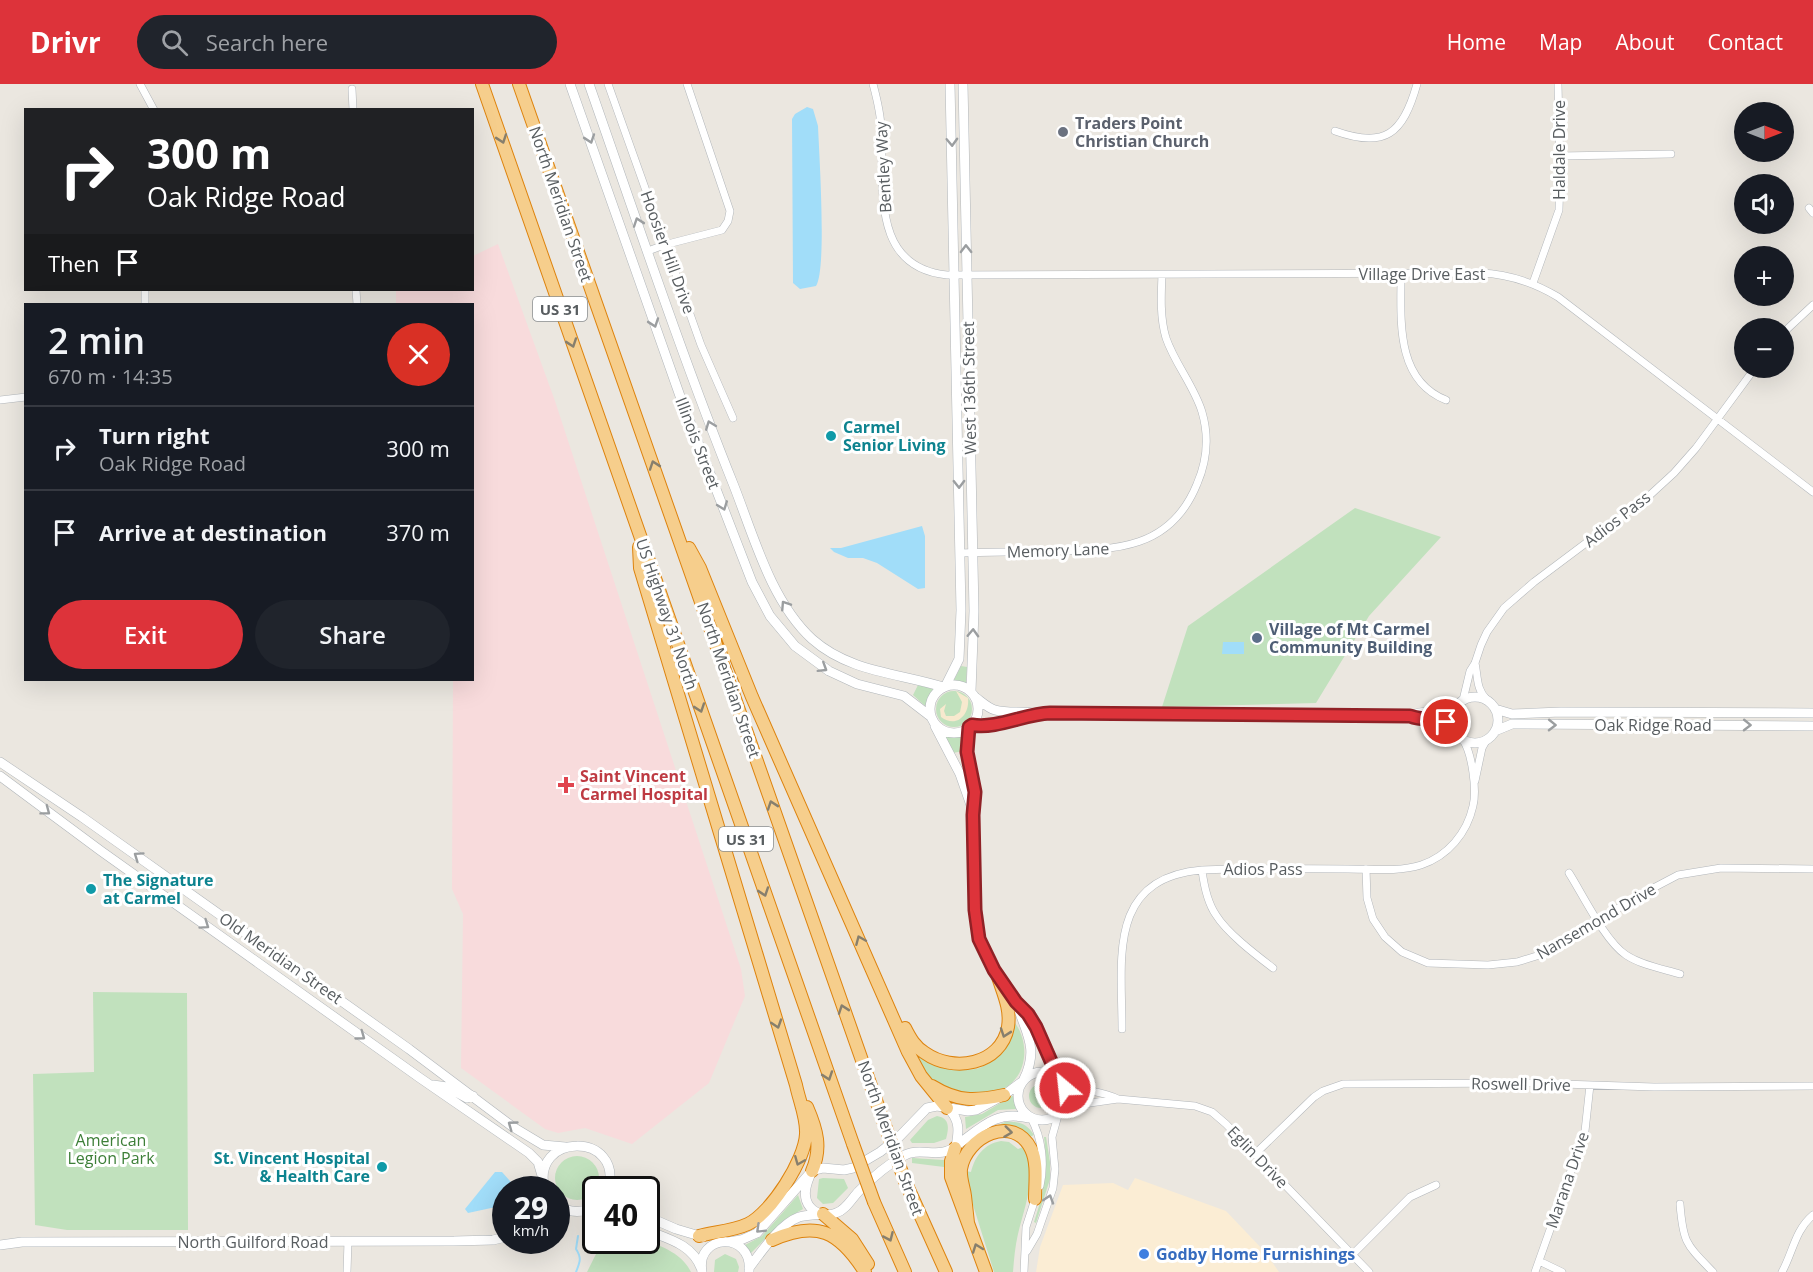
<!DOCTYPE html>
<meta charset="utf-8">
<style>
body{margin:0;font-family:"Open Sans",sans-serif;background:#20242c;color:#f1f3f6;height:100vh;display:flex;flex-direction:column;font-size:22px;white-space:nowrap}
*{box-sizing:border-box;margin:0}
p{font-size:20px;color:#9ea1a6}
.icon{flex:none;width:33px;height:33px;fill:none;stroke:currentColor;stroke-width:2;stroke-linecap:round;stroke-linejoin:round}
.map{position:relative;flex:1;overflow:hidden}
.sheet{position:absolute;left:24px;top:219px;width:450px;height:378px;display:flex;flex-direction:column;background:#171b24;border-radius:0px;box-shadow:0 6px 24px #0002}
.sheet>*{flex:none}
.hud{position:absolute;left:24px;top:24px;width:450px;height:183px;border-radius:0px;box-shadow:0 6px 24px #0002;background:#202124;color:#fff;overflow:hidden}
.needle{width:39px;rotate:90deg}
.fabs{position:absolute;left:1734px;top:18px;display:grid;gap:12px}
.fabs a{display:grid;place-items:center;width:60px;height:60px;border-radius:50%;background:#171b24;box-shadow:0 6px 24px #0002;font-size:30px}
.speed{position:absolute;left:492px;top:1092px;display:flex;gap:12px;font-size:30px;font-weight:700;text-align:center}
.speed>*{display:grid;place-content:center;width:78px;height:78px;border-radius:50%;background:#171b24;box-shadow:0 6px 24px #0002;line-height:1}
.speed small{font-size:15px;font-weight:400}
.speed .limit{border:3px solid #111;border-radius:9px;background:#fff;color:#111}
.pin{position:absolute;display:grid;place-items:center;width:51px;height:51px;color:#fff;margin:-26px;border:3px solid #fff;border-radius:50%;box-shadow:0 2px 6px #0007}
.me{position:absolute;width:66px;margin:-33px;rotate:332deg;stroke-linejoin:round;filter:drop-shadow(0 0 4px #0008)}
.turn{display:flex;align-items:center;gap:21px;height:126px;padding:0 24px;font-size:27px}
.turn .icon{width:78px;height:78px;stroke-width:2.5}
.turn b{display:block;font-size:42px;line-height:51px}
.then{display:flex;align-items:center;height:57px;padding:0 24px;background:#0003;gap:12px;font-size:22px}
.round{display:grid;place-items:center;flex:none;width:63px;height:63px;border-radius:32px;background:#20242c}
.head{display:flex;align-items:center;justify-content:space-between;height:102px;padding:0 24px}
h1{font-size:36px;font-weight:600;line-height:45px}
.button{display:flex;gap:12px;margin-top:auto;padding:12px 24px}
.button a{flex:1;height:69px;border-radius:36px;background:#dd333a;color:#fff;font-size:24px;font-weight:600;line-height:69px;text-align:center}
.button a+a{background:#20242c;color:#f1f3f6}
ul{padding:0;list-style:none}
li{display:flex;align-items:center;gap:18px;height:84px;padding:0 24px;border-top:2px solid #363941}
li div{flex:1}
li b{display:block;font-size:22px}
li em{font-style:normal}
header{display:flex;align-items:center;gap:36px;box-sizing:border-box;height:84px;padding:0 30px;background:#dd333a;color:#fff}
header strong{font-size:28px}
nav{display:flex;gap:33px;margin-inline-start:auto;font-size:21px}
.search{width:420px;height:54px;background:#20242c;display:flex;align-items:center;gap:15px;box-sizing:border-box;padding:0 21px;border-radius:33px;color:#9ea1a6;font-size:22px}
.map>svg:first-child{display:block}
.commercial{fill:#fbedd4}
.medical{fill:#f8dbdc}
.green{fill:#c1e1bd}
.sand{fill:#f7e9ce}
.water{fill:#a1ddf9}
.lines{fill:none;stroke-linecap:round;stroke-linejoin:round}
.stream{stroke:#a1ddf9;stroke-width:2}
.street-casing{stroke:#b2b6ba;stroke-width:8}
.secondary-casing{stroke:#b1b6ba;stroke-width:10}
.highway-casing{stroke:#dd830e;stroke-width:14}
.street{stroke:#fff;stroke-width:7}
.secondary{stroke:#fff;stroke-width:9}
.highway{stroke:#f6ce8c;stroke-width:12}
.highway-bridge-casing{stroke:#dd830e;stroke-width:14;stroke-linecap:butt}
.highway-bridge{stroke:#f6ce8c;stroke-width:12}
.oneway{stroke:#877f6d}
.oneway2{stroke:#9b9ea0}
.route-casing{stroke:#902126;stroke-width:15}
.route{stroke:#dd333a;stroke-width:10}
.worship-dot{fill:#6b7280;stroke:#fff;stroke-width:2}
.culture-dot{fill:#0f9aa8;stroke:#fff;stroke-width:2}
.service-dot{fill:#5c6f8a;stroke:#fff;stroke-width:2}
.health-dot{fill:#e0444e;stroke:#fff;stroke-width:2}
.shop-dot{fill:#3f7fe0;stroke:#fff;stroke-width:2}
.labels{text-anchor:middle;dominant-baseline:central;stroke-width:6;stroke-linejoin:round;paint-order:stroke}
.shield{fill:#fff;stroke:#8a8e90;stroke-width:1.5}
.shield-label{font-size:15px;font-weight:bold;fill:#585d60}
.worship-label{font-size:16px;font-weight:bold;fill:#5b616d;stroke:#fff;text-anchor:start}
.street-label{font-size:16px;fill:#585d60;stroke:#fff}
.culture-label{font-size:16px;font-weight:bold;fill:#0d838f;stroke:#fff;text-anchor:start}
.service-label{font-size:16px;font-weight:bold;fill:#4e5e75;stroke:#fff;text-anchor:start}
.health-label{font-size:16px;font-weight:bold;fill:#be3a42;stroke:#fff;text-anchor:start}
.park-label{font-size:16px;fill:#3d7f38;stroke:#fff}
.shop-label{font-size:16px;font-weight:bold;fill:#366cbe;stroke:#fff;text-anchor:start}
</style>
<header>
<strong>Drivr</strong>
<div class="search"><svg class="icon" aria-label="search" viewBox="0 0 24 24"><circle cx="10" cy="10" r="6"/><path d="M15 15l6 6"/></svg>Search here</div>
<nav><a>Home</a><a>Map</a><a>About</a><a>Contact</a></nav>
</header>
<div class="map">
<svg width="1813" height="1188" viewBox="0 0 1813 1188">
<rect width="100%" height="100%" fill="#ebe7e0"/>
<path class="commercial" d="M1135 1094 1226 1127 1265 1168 1279 1188H1036L1040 1163 1063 1101 1113 1099 1128 1106Z"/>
<path class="medical" d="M498 160 555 317 741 885 745 912 709 999 632 1060 585 1044 558 1049 545 1045 461 984 463 830 452 805 453 596H472V220H396V206H472L473 172Z"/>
<path class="green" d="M1355 424 1441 453 1369 532 1316 619 1162 623 1188 542Z
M961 582 967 583 966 599 954 596Z
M918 601 933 605 925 622 913 611Z
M936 625a18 18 0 1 1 36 0a18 18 0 1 1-36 0Z
M964 651 963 667 953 669 945 653Z
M93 908 187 909 188 1146H67L35 1141 33 990 94 988Z
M1015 939C1032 962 1026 1000 995 1008 974 1013 950 1009 932 997 923 990 918 975 912 965 933 974 966 997 988 979 997 970 1007 950 1015 939Z
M1029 1012a12 12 0 1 1 24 0a12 12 0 1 1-24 0Z
M1012 1012H1014L1016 1025 998 1026 966 1045 965 1033 982 1030Z
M937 1032C950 1034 949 1044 946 1055L934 1059H912L910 1056 928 1036Z
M1005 1038C1018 1037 1027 1039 1034 1051L1030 1053C1020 1042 1009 1040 994 1043Z
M1044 1053H1046L1050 1078V1095L1036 1139 1034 1138C1044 1109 1048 1084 1044 1053Z
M1001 1057 1009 1058 1018 1065 1023 1063C1039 1089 1024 1124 1018 1150 1015 1163 1014 1175 1013 1188H994L968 1105 966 1087 971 1088C975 1072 984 1060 1001 1057Z
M555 1094a22 22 0 1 1 44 0a22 22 0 1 1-44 0Z
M912 1074 944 1076V1083L912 1079Z
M823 1094 844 1095 848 1104 833 1119 823 1120 817 1114 819 1095Z
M798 1111 803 1125 784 1136 750 1170 745 1161 762 1152Z
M605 1156C617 1156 632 1154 644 1157 662 1161 683 1171 691 1188H587L597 1168Z
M725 1170 736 1175 739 1183 738 1188H714L715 1176Z"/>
<path class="sand" d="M956 607 968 614C970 630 957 645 941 633L940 625 946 620 944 627 946 632H954L960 628 962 618Z"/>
<path class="water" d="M807 23 813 25 818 42C819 68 827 186 816 202L800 205 793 199 792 35 795 30Z
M922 442 925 452V504L918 505 877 479 863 474H848L834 468 830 464H841Z
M1223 558H1244V570H1222Z
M495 1088H502L517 1105 506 1106 505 1121 468 1129 465 1125Z"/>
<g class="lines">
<path class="stream" d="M576 1188C580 1178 582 1174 576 1165L578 1152"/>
<defs>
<path id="street" d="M140 0 154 26
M608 0 701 261 733 334
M873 0C877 15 881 30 881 45 885 100 869 183 947 191L1480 189C1509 190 1533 198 1558 213L1813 408
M352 5 353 26
M1335 47C1385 65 1403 50 1417 0
M1560 72 1671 70
M1809 124 1813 129
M648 167 664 161 722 146 728 137 730 127 687 0
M1401 190C1401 235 1395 296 1446 316
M1533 199 1559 126 1560 90 1558 0
M145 206V220
M356 206 357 220
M1784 248 1813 221
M0 316 26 313
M960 469C990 468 1021 468 1051 467 1113 466 1170 467 1197 400 1207 377 1209 352 1202 328 1194 302 1175 280 1166 254 1160 234 1161 212 1162 191
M1475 579C1478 593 1476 605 1487 616
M1463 616 1470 587 1475 579 1481 561 1487 548 1504 524 1534 498 1650 411 1674 389 1696 364 1755 284
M1475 697 1482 664 1487 655
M1366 785 1367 814 1373 835 1385 853 1402 868 1428 879 1488 881 1517 878 1543 870 1640 811 1678 791 1721 784 1813 785
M1202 786C1204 802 1207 818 1216 831 1227 849 1256 871 1273 884
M1569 789C1583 811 1605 857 1626 871 1641 881 1663 885 1680 890
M1122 945C1122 875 1107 794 1202 786 1251 784 1299 785 1348 785 1371 785 1399 788 1421 781 1448 772 1467 749 1473 722 1477 706 1472 669 1463 656
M1060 996C1080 1009 1098 1005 1118 1015
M1059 1028 1083 1020 1118 1015 1195 1022 1212 1028 1226 1040 1369 1188
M1031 1034C1042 1054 1045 1079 1040 1102
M1255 1070 1314 1013 1323 1007 1343 1000 1531 999 1654 1003 1813 1002
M1680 1120C1683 1159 1686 1160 1713 1188
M1027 1167 1037 1150 1053 1104 1055 1085 1052 1053 1059 1028
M1352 1171 1410 1113 1436 1101
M1539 1177 1562 1188
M347 1188 348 1157
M1024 1188 1026 1143 1036 1112
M1535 1188 1585 1047 1590 1001
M1782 1188C1793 1168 1795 1146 1813 1131"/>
<path id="secondary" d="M570 0 680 312 752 498 770 532 795 562 829 587 857 600 904 612 930 632
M589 0C636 134 681 270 734 402 754 453 771 517 812 555 849 588 898 589 943 603
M963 0 974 527 971 607
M930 625a24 24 0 1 1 48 0a24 24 0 1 1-48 0Z
M946 601 959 575 961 526 950 0
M975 613C982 618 988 624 995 626 1009 630 1024 626 1038 630L1410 632C1425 638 1442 632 1453 644
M1452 636a23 23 0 1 1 46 0a23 23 0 1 1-46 0Z
M1495 625 1512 630 1561 628 1813 629
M1410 632C1426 625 1441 629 1456 622
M972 641H987L1036 630
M935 642 960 690 973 727
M969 643 967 668 975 708 973 731 974 826 979 855 994 887 1016 918 1028 930 1036 943 1059 995
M1495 647 1512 640 1813 642
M0 678 82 733 409 965 513 1043 543 1061 565 1063
M0 692 101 767 420 994 529 1069 538 1078 543 1095
M1017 920C1026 950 1039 964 1024 995
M1018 1012a24 24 0 1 1 48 0a24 24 0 1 1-48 0Z
M433 1001 447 1003 467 1014 473 1012
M948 1024C960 1036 959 1047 956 1062 940 1076 920 1062 903 1072 887 1081 872 1094 859 1107 852 1114 846 1126 836 1129 827 1133 816 1130 810 1123 801 1112 807 1098 812 1087L823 1084 844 1086 853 1084 880 1068 898 1054 927 1024 937 1022 968 1027 976 1026 1004 1011 1023 997
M956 1062C981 1044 995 1026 1028 1034
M545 1106C529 1048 625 1047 608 1106
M556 1121C569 1129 582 1130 596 1122
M646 1132 676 1145 703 1153
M646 1146C668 1155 692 1160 701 1184
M728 1158 741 1156 757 1149 810 1089
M0 1161 22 1158 454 1157 493 1156 506 1153
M749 1184C761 1168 780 1140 799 1133 806 1131 815 1131 823 1130
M702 1188C695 1149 753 1147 749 1187"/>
<path id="highway" d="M482 0 853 1060
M519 0 884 1039
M639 463 640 484 796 1001C799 1016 807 1034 806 1050 805 1076 771 1129 748 1140 733 1147 714 1148 699 1152
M689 464 700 484 752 613 908 968 921 992 947 1024
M905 944C910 954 915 963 925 969 953 989 1001 981 1008 943 1011 925 1003 909 998 893
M932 1002C958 1018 975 1017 1004 1011
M807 1023C817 1046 822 1064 812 1087
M955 1064 951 1077V1093L986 1188
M905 1097 946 1188
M874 1118 905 1188
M823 1130 852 1155 868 1180
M968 1139C967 1130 966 1121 965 1112 964 1103 960 1095 961 1085 966 1053 1013 1029 1031 1065 1038 1079 1035 1099 1035 1115
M772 1156C817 1136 839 1147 865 1188"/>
</defs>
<use href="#street" class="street-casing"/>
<use href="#secondary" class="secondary-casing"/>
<use href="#highway" class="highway-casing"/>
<use href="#street" class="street"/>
<use href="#secondary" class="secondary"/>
<use href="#highway" class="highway"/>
<defs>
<path id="highway-bridge" d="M884 1039 905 1097
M853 1060 874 1118"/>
</defs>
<use href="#highway-bridge" class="highway-bridge-casing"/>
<use href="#highway-bridge" class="highway-bridge"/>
</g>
<defs><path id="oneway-chevron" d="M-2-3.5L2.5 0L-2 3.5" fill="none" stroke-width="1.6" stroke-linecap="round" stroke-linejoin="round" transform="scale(1.5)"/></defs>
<g class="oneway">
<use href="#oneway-chevron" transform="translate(502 55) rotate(71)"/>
<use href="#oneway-chevron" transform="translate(572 259) rotate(71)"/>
<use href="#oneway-chevron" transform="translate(654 381) rotate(-109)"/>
<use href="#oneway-chevron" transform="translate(700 624) rotate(71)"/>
<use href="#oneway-chevron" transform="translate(772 721) rotate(-109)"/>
<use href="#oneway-chevron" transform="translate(764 808) rotate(71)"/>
<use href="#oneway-chevron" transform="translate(860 856) rotate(-113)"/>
<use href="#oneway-chevron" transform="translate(843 925) rotate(-109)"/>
<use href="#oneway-chevron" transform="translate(777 940) rotate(72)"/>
<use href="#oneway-chevron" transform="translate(1005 949) rotate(109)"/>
<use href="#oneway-chevron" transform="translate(828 992) rotate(71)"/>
<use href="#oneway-chevron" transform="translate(1008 1048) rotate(7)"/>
<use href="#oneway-chevron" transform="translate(799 1077) rotate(112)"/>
<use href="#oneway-chevron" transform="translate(889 1153) rotate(66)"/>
<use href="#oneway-chevron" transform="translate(977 1164) rotate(-110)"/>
</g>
<g class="oneway2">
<use href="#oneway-chevron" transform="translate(590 55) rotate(71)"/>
<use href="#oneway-chevron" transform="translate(952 58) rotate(88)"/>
<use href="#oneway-chevron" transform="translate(638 138) rotate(-109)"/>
<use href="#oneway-chevron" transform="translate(966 165) rotate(-91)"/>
<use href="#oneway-chevron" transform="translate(654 239) rotate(71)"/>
<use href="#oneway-chevron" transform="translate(710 341) rotate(-111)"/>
<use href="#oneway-chevron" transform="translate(959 400) rotate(89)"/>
<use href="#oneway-chevron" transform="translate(723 422) rotate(69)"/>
<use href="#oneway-chevron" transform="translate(785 521) rotate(-123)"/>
<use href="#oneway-chevron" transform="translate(973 549) rotate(-88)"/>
<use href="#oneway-chevron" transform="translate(823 584) rotate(32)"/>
<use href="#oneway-chevron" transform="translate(1552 641) rotate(1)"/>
<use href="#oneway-chevron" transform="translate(1747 641) rotate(1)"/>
<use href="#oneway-chevron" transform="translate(46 727) rotate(37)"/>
<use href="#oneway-chevron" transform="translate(138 772) rotate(-145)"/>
<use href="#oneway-chevron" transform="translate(205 841) rotate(35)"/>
<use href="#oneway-chevron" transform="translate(361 952) rotate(36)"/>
<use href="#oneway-chevron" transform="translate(512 1041) rotate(-144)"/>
<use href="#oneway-chevron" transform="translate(1049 1115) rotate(-72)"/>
<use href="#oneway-chevron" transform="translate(760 1145) rotate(136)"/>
</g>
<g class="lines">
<defs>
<path id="route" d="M1065 1004 1054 984 1036 943 1028 930 1016 918 994 886 979 855 975 826 973 731 975 708 967 668 969 643 972 641C998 645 1024 630 1050 629L1410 632C1423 637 1434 634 1446 638"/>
</defs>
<use href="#route" class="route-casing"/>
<use href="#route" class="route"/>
</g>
<circle class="worship-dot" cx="1063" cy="48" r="6"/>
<g class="culture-dot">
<circle cx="831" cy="352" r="6"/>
<circle cx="91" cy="805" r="6"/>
<circle cx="382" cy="1083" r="6"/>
</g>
<circle class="service-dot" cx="1257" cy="554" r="6"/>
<path class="health-dot" d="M563 692h6v6h6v6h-6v6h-6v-6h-6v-6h6z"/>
<circle class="shop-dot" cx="1144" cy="1170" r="6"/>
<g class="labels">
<g class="shield">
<rect x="533" y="213" width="54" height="24" rx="4.5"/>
<rect x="719" y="743" width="54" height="24" rx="4.5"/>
</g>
<g class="shield-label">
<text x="560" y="225">US 31</text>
<text x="746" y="755">US 31</text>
</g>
<g class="worship-label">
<text x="1075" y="39">Traders Point<tspan x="1075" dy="18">Christian Church</tspan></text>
</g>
<g class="street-label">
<text transform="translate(1559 66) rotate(-90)">Haldale Drive</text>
<text transform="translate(883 83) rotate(-93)">Bentley Way</text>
<text transform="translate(561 120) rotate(71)">North Meridian Street</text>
<text transform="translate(668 168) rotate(70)">Hoosier Hill Drive</text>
<text x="1422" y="190">Village Drive East</text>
<text transform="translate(969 304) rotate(-91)">West 136th Street</text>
<text transform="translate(698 359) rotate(69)">Illinois Street</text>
<text transform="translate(1617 435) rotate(-38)">Adios Pass</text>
<text transform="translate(1058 466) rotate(-2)">Memory Lane</text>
<text transform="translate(667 530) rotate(71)">US Highway 31 North</text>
<text transform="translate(729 596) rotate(71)">North Meridian Street</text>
<text x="1653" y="641">Oak Ridge Road</text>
<text x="1263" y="785">Adios Pass</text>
<text transform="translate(1596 837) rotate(-30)">Nansemond Drive</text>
<text transform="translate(281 874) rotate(35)">Old Meridian Street</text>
<text transform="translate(1521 1000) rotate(1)">Roswell Drive</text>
<text transform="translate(891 1054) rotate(70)">North Meridian Street</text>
<text transform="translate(1258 1073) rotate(46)">Eglin Drive</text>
<text transform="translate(1567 1096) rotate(-71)">Marana Drive</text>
<text x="253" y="1158">North Guilford Road</text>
</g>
<g class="culture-label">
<text x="843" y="343">Carmel<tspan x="843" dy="18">Senior Living</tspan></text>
<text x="103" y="796">The Signature<tspan x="103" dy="18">at Carmel</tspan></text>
<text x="370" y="1074" text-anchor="end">St. Vincent Hospital<tspan x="370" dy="18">&amp; Health Care</tspan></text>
</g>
<g class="service-label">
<text x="1269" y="545">Village of Mt Carmel<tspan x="1269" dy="18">Community Building</tspan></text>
</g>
<g class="health-label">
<text x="580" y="692">Saint Vincent<tspan x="580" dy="18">Carmel Hospital</tspan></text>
</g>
<g class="park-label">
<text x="111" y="1056">American<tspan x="111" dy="18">Legion Park</tspan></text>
</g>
<g class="shop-label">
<text x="1156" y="1170">Godby Home Furnishings</text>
</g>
</g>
</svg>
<div class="fabs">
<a><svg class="needle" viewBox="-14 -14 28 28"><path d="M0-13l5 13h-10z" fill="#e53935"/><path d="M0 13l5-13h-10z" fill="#9ea1a6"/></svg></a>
<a><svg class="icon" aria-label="sound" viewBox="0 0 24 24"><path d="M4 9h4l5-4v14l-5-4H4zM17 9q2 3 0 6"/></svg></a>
<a>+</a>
<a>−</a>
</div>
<div class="speed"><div>29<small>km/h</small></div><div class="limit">40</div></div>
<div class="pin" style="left:1446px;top:638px;background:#d93025"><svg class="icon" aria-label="arrive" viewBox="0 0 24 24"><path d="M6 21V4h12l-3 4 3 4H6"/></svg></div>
<svg class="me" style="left:1065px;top:1004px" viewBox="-20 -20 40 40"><circle r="17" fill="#dd333a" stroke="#fff" stroke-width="3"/><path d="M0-11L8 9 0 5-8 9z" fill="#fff"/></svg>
<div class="hud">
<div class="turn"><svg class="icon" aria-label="right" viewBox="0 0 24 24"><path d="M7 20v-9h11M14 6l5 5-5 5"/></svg><div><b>300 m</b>Oak Ridge Road</div></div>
<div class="then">Then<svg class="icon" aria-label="arrive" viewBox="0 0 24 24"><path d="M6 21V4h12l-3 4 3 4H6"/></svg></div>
</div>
<section class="sheet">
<div class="head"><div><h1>2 min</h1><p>670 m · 14:35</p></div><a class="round" style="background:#d93025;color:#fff"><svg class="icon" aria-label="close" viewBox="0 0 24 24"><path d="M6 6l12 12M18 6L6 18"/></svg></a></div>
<ul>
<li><svg class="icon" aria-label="right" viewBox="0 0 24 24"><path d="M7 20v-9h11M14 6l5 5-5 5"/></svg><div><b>Turn right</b><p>Oak Ridge Road</p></div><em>300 m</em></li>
<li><svg class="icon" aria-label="arrive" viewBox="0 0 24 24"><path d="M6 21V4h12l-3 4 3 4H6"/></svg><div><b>Arrive at destination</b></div><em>370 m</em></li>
</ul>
<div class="button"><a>Exit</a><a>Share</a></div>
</section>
</div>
